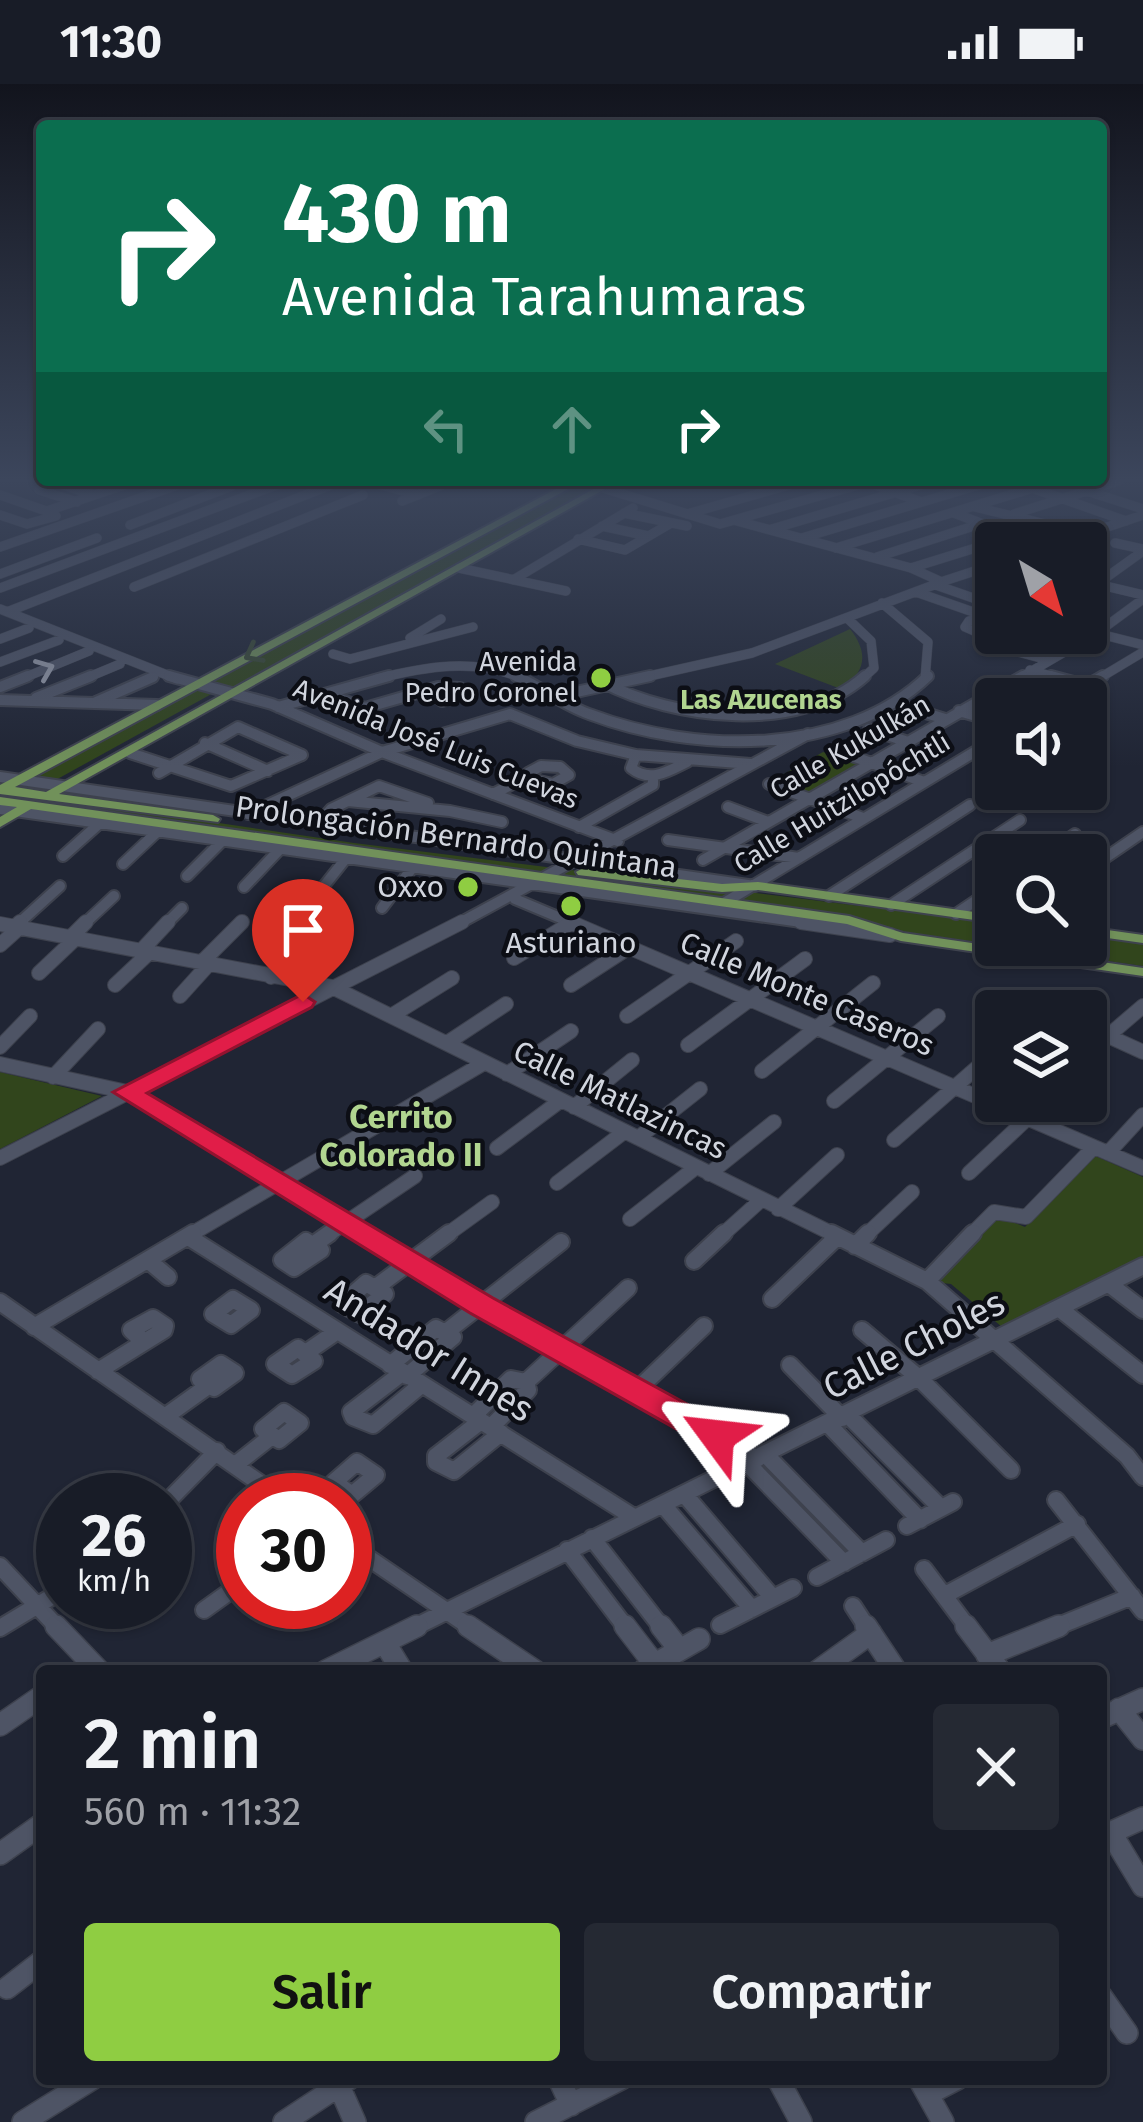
<!DOCTYPE html>
<html lang="es">
<meta charset="utf-8">
<style>
body{margin:0;font-family:"Fira Sans",sans-serif;background:#252933;color:#f1f3f6;height:100vh;display:flex;flex-direction:column;font-size:45px;white-space:nowrap}
*{box-sizing:border-box;margin:0}
p{font-size:39px;color:#9fa1a7}
.icon{flex:none;width:66px;height:66px;fill:none;stroke:currentColor;stroke-width:2;stroke-linecap:round;stroke-linejoin:round}
.map{position:relative;flex:1;overflow:hidden}
.details{position:absolute;left:36px;top:1581px;width:1071px;height:420px;display:flex;flex-direction:column;background:#181c27;border-radius:12px;box-shadow:0 3px 9px #0004,0 0 0 3px #363a44}
.details>*{flex:none}
.top-card{position:absolute;left:36px;top:36px;width:1071px;height:366px;border-radius:12px;box-shadow:0 3px 9px #0004,0 0 0 3px #363a44;background:#0b6e4f;color:#fff;overflow:hidden}
.needle{width:78px;rotate:142deg}
.buttons{position:absolute;left:975px;top:438px;display:grid;gap:24px}
.buttons a{display:grid;place-items:center;width:132px;height:132px;border-radius:12px;background:#181c27;box-shadow:0 3px 9px #0004,0 0 0 3px #363a44;font-size:60px}
.speed{position:absolute;left:36px;top:1389px;display:flex;gap:24px;font-size:60px;font-weight:700;text-align:center}
.speed>*{display:grid;place-content:center;width:156px;height:156px;border-radius:50%;background:#181c27;box-shadow:0 3px 9px #0004,0 0 0 3px #363a44;line-height:1}
.speed small{font-size:30px;font-weight:400}
.speed .limit{border:18px solid #d22;background:#fff;color:#111}
.pin{position:absolute;display:grid;place-items:center;width:102px;height:102px;color:#fff;margin:-123px -51px;border-radius:50% 50% 50% 0;rotate:-45deg;box-shadow:0 0 12px #0007}
.pin .icon{rotate:45deg}
.me{position:absolute;width:132px;margin:-66px;rotate:300deg;stroke-linejoin:round;filter:drop-shadow(0 0 9px #0008)}
.turn{display:flex;align-items:center;gap:42px;height:252px;padding:0 48px;font-size:54px}
.turn .icon{width:156px;height:156px;stroke-width:2.5}
.turn b{display:block;font-size:84px;line-height:102px}
.lanes{display:flex;align-items:center;height:114px;padding:0 48px;background:#0003;justify-content:center;gap:60px;direction:ltr}
.lanes .off{opacity:.35}
.round{display:grid;place-items:center;flex:none;width:126px;height:126px;border-radius:12px;background:#252933}
.overview{display:flex;align-items:center;justify-content:space-between;height:204px;padding:0 48px}
h1{font-size:72px;font-weight:600;line-height:90px}
.button{display:flex;gap:24px;margin-top:auto;padding:24px 48px}
.button a{flex:1;height:138px;border-radius:12px;background:#8fcd42;color:#111;font-size:48px;font-weight:600;line-height:138px;text-align:center}
.button a+a{background:#252933;color:#f1f3f6}
.status{display:flex;justify-content:space-between;align-items:center;height:84px;padding:0 60px;background:#181c27;direction:ltr}
.status svg{height:33px;fill:currentColor}
.map>svg:first-child{display:block}
.green{fill:#31451c}
.lines{fill:none;stroke-linecap:round;stroke-linejoin:round}
.minor-far4-casing{stroke:#3e424e;stroke-width:10}
.minor-far3-casing{stroke:#3e424e;stroke-width:14}
.minor-far2-casing{stroke:#3e424e;stroke-width:16}
.minor-far1-casing{stroke:#3e424e;stroke-width:20}
.minor-casing{stroke:#3e424e;stroke-width:24}
.major-casing{stroke:#3e424e;stroke-width:4}
.minor-far4{stroke:#4e5465;stroke-width:9}
.minor-far3{stroke:#4e5465;stroke-width:10}
.minor-far2{stroke:#4e5465;stroke-width:14}
.minor-far1{stroke:#4e5465;stroke-width:16}
.minor{stroke:#4e5465;stroke-width:21}
.major{fill:#71915a;fill-rule:evenodd}
.oneway{stroke:#394934}
.oneway2{stroke:#969ba8}
.route{fill:#e11d48;stroke:#92132f;stroke-width:3}
.poi-dot{fill:#8fcd42;stroke:#0c0e15;stroke-width:4.5}
.labels{text-anchor:middle;dominant-baseline:central;stroke-width:9;stroke-linejoin:round;paint-order:stroke}
.far-poi-label{font-size:27px;fill:#d1d5de;stroke:#0c0e15;text-anchor:end}
.far-neighbourhood-label{font-size:27px;font-weight:bold;fill:#b1d590;stroke:#0c0e15}
.far-street-label{font-size:27px;fill:#d1d5de;stroke:#0c0e15}
.street-label{font-size:30px;fill:#d1d5de;stroke:#0c0e15}
.poi-label{font-size:30px;fill:#d1d5de;stroke:#0c0e15;text-anchor:end}
.neighbourhood-label{font-size:33px;font-weight:bold;fill:#b1d590;stroke:#0c0e15}
.near-street-label{font-size:36px;fill:#d1d5de;stroke:#0c0e15}
</style>
<div class="status"><b>11:30</b><svg viewBox="0 0 49 12"><path d="M0 12V9h3v3zM5 12V6h3v6zM10 12V3h3v9zM15 12V0h3v12zM26 1h20v11H26zM47 4h2v5h-2z"/></svg></div>
<div class="map">
<svg width="1143" height="2038" viewBox="0 0 1143 2038">
<rect width="100%" height="100%" fill="#202534"/>
<path class="green" d="M581 397H610L245 600 217 607 52 698 134 718 98 721 354 759 996 839V861H1086V851L1143 859V882L20 720 0 731V691L28 694Z
M850 545C869 569 866 588 841 605L775 580Z
M823 668 862 680 807 712 768 699Z
M0 988 8 990 102 1012 0 1065Z
M1093 1071 1143 1093V1173L1002 1243 951 1200 933 1198 998 1132 1025 1143Z"/>
<g class="lines">
<defs>
<path id="minor-far4" d="M52 397 93 411
M366 397 418 411
M865 397 921 418
M1012 397 1126 437
M603 404 720 440 872 397
M39 406 77 418
M1087 407 1143 425
M0 411 52 429
M402 417 442 401
M975 423 1086 450
M47 427 136 397
M624 429 687 442
M954 429 1033 459
M687 430 803 397
M1014 430 1118 397
M0 431 27 440 56 432
M737 437 911 484 944 499
M130 441 232 402
M602 442 648 452
M772 445 934 397
M802 454 992 397
M578 455 625 466 671 439
M1060 459 1143 431
M1115 459 1143 465
M0 463 189 397
M836 464 1056 397
M877 473 980 440
M459 484 566 507
M911 484 1014 452
M0 490 97 454
M513 496 633 424
M944 497 996 480
M933 500 996 522
M1097 500 1143 511
M134 503 363 411
M0 504 287 397
M916 508 996 536
M1086 508 1143 467
M882 519 928 558 925 595
M0 525 177 595
M7 528 341 397
M847 534 871 557 874 584 862 595
M985 534 969 537 965 543 983 551 1004 549
M1096 549 1143 561
M1044 550 1077 559
M410 554 441 535
M0 555 29 544
M1011 566 1048 576
M333 570 350 575 473 543
M0 578 59 556
M1030 586 1062 595
M21 595 89 567
M84 595 120 580
M376 595C424 583 476 573 523 595
M636 595 752 569 947 496
M1018 595 1097 549 1143 515
M1098 595 1143 568"/>
<path id="minor-far3" d="M169 592 272 620 382 668 618 757
M516 592C541 603 563 621 589 630 695 670 844 673 928 592
M1051 592 1085 601
M602 598C675 636 799 651 865 592
M0 603 28 592
M429 608 442 617 465 611
M326 610 365 624 438 603 460 604 465 611
M553 613 650 592
M36 614 91 592
M1063 615 1103 592
M0 616 157 621
M96 618 153 593
M900 621 945 635
M278 623 389 592
M959 627 996 638
M869 645 905 657
M205 659 268 687
M841 668 924 698
M130 669 231 702 302 671
M636 671 631 684C650 699 667 688 687 678
M541 682 560 683 569 691 553 700 530 695 528 689Z
M159 689 238 643 302 671
M0 693 755 802
M769 700 863 734
M493 710 528 692
M348 717 450 727 502 738
M728 723 768 738
M0 725 822 841
M248 730 382 668 510 630 577 657 636 671 751 680
M317 741 331 725 379 702 428 719
M579 743 653 701V693
M668 756 799 774
M1044 771 1075 750
M63 772 100 739
M703 776 1023 592
M123 780 158 747
M1086 787 1143 748
M187 792 223 756
M244 803 281 764
M316 812 347 773
M829 812 970 721
M515 815 577 841
M891 821 1020 736
M382 824 413 783
M714 825 996 655
M956 830 996 803
M0 840 7 841
M17 841 60 802
M83 841 114 812
M165 841 182 824
M239 841 242 838
M456 841 808 650"/>
<path id="minor-far2" d="M570 838 1143 1084
M801 838 890 851
M0 840 332 903 837 1152
M15 843 20 838
M70 854 86 838
M0 861 19 844
M140 868 168 838
M514 874 571 839
M201 879 242 838
M39 889 75 855
M271 893 310 851
M115 901 149 869
M571 901 628 864
M180 912 208 881
M1143 922 1108 952 1143 968
M391 932 452 894
M627 932 736 857
M447 959 506 920
M688 961 805 875
M0 963 30 932
M0 980 127 1008 367 1152
M762 987 873 899
M507 990 571 947
M53 993 98 945
M834 1017 938 932
M574 1023 632 976
M638 1054 700 1005
M894 1056 996 967
M497 1064 560 1017
M1108 1069 1143 1031
M0 1074 462 838
M969 1089 1046 1017
M709 1090 774 1038
M557 1099 624 1048
M778 1125 837 1071
M630 1135 695 1084
M188 1152 484 979
M326 1152 415 1092
M445 1152 492 1118
M721 1152 761 1116
M865 1152 912 1108
M970 1152 994 1128 1026 1133 1094 1063"/>
<path id="minor-far1" d="M362 1149 757 1375
M831 1149 927 1197 1127 1372 1143 1393
M190 1154 635 1434
M306 1157 321 1166 294 1184 282 1176Z
M313 1161 330 1149
M855 1162 868 1149
M149 1177 168 1193
M694 1177 724 1149
M927 1197 973 1149
M366 1199 385 1210 360 1230 342 1220Z
M1109 1200 1143 1226
M375 1204 449 1149
M233 1215 251 1226 231 1241 213 1230Z
M772 1215 836 1154
M0 1218 284 1416
M1060 1225 1143 1291
M34 1243 193 1149
M862 1246 919 1294 1011 1386
M445 1249 561 1158
M298 1264 314 1277 292 1291 275 1280Z
M307 1268 336 1248
M221 1280 235 1289 214 1304 200 1295Z
M390 1281 436 1244 453 1253 407 1292
M790 1281 842 1334
M98 1287 164 1246 165 1242 153 1234 131 1246 144 1258
M402 1289 351 1328 353 1333 373 1341 421 1301
M526 1298 628 1204
M637 1306 704 1242
M284 1328 300 1339 279 1356 263 1345Z
M848 1331 941 1424
M166 1332 208 1302
M473 1332 511 1295 526 1298 528 1306 491 1343
M481 1337 436 1372V1378L454 1387 501 1349
M829 1341 920 1436
M766 1371 862 1469
M357 1378 376 1391 352 1411 334 1398Z
M748 1380 844 1479
M235 1381 272 1352
M685 1411 773 1514
M1056 1416 1143 1527
M165 1420 217 1367
M664 1422 752 1525
M907 1442 953 1418
M592 1454 663 1545
M345 1458 473 1545
M567 1466 627 1545
M0 1482 59 1545
M924 1485 969 1545
M817 1493 886 1456
M945 1511 1077 1440
M853 1522 868 1545
M204 1526 243 1498
M720 1541 793 1504
M0 1544 63 1506
M411 1545 1143 1182
M1051 1545 1132 1512"/>
<path id="minor" d="M56 1542 99 1587
M468 1542 535 1587
M625 1542 655 1581
M661 1542 679 1565
M866 1542 896 1587
M966 1542 1000 1587
M385 1559 402 1587
M987 1571 1059 1542
M326 1587 417 1542
M643 1587 699 1555
M818 1587 871 1549
M1119 1625 1143 1655
M1101 1634 1143 1615
M0 1641 42 1612
M1111 1749 1143 1802
M1101 1753 1143 1734
M0 1770 42 1740
M7 1904 42 1877
M1101 1912 1127 1949
M336 1995 355 2038
M559 1995 571 2021
M778 1995 801 2038
M919 1995 943 2038
M928 2010 957 1995
M23 2038 92 1995
M284 2038 349 1995
M536 2038 621 1995"/>
<path id="major" d="M571 397H583L15 703 46 708 608 397H619L59 710 213 731 220 735 218 738 0 710V701Z
M0 713 849 832 903 849 1143 884V892L901 857 847 840 31 725 0 743V733L17 723 0 721Z
M583 784 722 800 758 798 996 831V839L758 806 722 808 578 791 576 788Z
M1086 843 1143 851V859L1086 851Z"/>
</defs>
<use href="#minor-far4" class="minor-far4-casing"/>
<use href="#minor-far3" class="minor-far3-casing"/>
<use href="#minor-far2" class="minor-far2-casing"/>
<use href="#minor-far1" class="minor-far1-casing"/>
<use href="#minor" class="minor-casing"/>
<use href="#major" class="major-casing"/>
<use href="#minor-far4" class="minor-far4"/>
<use href="#minor-far3" class="minor-far3"/>
<use href="#minor-far2" class="minor-far2"/>
<use href="#minor-far1" class="minor-far1"/>
<use href="#minor" class="minor"/>
<use href="#major" class="major"/>
</g>
<defs><path id="oneway-chevron" d="M-2-3.5L2.5 0L-2 3.5" fill="none" stroke-width="1.6" stroke-linecap="round" stroke-linejoin="round" transform="scale(3)"/></defs>
<use class="oneway" href="#oneway-chevron" transform="translate(253 570) rotate(152)"/>
<use class="oneway2" href="#oneway-chevron" transform="translate(45 585) rotate(-22)"/>
<linearGradient id="sky" x2="0" y2="1"><stop stop-color="#12141d"/><stop offset="0.58" stop-color="#3c465c"/><stop offset="1" stop-color="#3c465c" stop-opacity="0"/></linearGradient>
<rect width="1143" height="683" fill="url(#sky)"/>
<path class="route" d="M303 910 315 918 312 923 147 1009 493 1214 729 1343 734 1352 729 1361 717 1365 705 1361 470 1229 113 1008Z"/>
<g class="poi-dot">
<circle cx="601" cy="594" r="12"/>
<circle cx="468" cy="803" r="12"/>
<circle cx="571" cy="822" r="12"/>
</g>
<g class="labels">
<g class="far-poi-label">
<text x="577" y="578">Avenida<tspan x="577" dy="31">Pedro Coronel</tspan></text>
</g>
<g class="far-neighbourhood-label">
<text x="761" y="616">Las Azucenas</text>
</g>
<g class="far-street-label">
<text transform="translate(436 660) rotate(22)">Avenida José Luis Cuevas</text>
<text transform="translate(850 663) rotate(-30)">Calle Kukulkán</text>
<text transform="translate(842 719) rotate(-31)">Calle Huitzilopóchtli</text>
</g>
<g class="street-label">
<text transform="translate(456 753) rotate(8)">Prolongación Bernardo Quintana</text>
<text transform="translate(807 910) rotate(23)">Calle Monte Caseros</text>
<text transform="translate(620 1016) rotate(26)">Calle Matlazincas</text>
</g>
<g class="poi-label">
<text x="444" y="803">Oxxo</text>
<text x="571" y="859" text-anchor="middle">Asturiano</text>
</g>
<g class="neighbourhood-label">
<text x="401" y="1033">Cerrito<tspan x="401" dy="38">Colorado II</tspan></text>
</g>
<g class="near-street-label">
<text transform="translate(914 1261) rotate(-27)">Calle Choles</text>
<text transform="translate(429 1266) rotate(32)">Andador Innes</text>
</g>
</g>
</svg>
<div class="buttons">
<a><svg class="needle" viewBox="-14 -14 28 28"><path d="M0-13l5 13h-10z" fill="#e53935"/><path d="M0 13l5-13h-10z" fill="#9fa1a7"/></svg></a>
<a><svg class="icon" aria-label="sound" viewBox="0 0 24 24"><path d="M4 9h4l5-4v14l-5-4H4zM17 9q2 3 0 6"/></svg></a>
<a><svg class="icon" aria-label="search" viewBox="0 0 24 24"><circle cx="10" cy="10" r="6"/><path d="M15 15l6 6"/></svg></a>
<a><svg class="icon" aria-label="layers" viewBox="0 0 24 24"><path d="M12 4l9 5-9 5-9-5zM3 14l9 5 9-5"/></svg></a>
</div>
<div class="speed"><div>26<small>km/h</small></div><div class="limit">30</div></div>
<div class="pin" style="left:303px;top:918px;background:#d93025"><svg class="icon" aria-label="arrive" viewBox="0 0 24 24"><path d="M6 21V4h12l-3 4 3 4H6"/></svg></div>
<svg class="me" style="left:717px;top:1352px" viewBox="-20 -20 40 40"><path d="M0-17L14 15 0 8-14 15z" fill="#e11d48" stroke="#fff" stroke-width="4"/></svg>
<div class="top-card">
<div class="turn"><svg class="icon" aria-label="right" viewBox="0 0 24 24"><path d="M7 20v-9h11M14 6l5 5-5 5"/></svg><div><b>430 m</b>Avenida Tarahumaras</div></div>
<div class="lanes"><svg class="icon off" aria-label="left" viewBox="0 0 24 24"><path d="M17 20v-9H6M10 6l-5 5 5 5"/></svg><svg class="icon off" aria-label="ahead" viewBox="0 0 24 24"><path d="M12 20V5M6 11l6-6 6 6"/></svg><svg class="icon" aria-label="right" viewBox="0 0 24 24"><path d="M7 20v-9h11M14 6l5 5-5 5"/></svg></div>
</div>
<section class="details">
<div class="overview"><div><h1>2 min</h1><p>560 m · 11:32</p></div><a class="round"><svg class="icon" aria-label="close" viewBox="0 0 24 24"><path d="M6 6l12 12M18 6L6 18"/></svg></a></div>
<div class="button"><a>Salir</a><a>Compartir</a></div>
</section>
</div>
